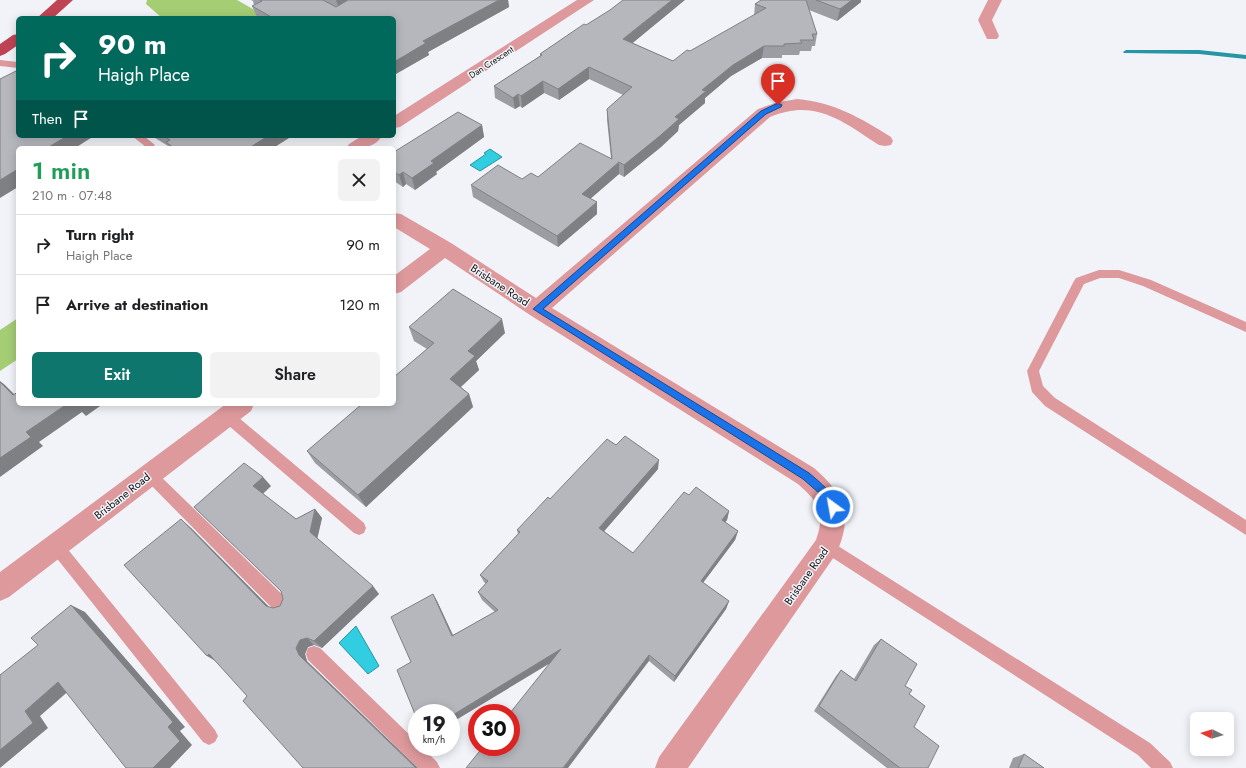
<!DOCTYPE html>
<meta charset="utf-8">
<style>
body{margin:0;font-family:Jost,sans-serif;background:#f2f2f2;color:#202124;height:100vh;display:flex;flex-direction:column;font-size:15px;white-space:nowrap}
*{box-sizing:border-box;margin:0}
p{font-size:13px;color:#757577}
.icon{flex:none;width:22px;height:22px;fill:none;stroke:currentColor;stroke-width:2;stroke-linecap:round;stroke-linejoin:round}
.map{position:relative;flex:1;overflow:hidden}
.details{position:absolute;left:16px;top:146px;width:380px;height:260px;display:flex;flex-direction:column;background:#fff;border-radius:6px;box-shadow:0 2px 10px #0003}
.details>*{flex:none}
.guide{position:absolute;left:16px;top:16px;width:380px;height:122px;border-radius:6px;box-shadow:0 2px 10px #0003;background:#00695c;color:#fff;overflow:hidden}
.needle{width:26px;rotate:275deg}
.buttons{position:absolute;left:1190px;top:712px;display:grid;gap:8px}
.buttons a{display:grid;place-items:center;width:44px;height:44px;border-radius:6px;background:#fff;box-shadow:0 2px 10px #0003;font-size:20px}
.speed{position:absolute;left:408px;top:704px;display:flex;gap:8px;font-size:20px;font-weight:700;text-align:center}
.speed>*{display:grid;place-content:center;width:52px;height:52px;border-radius:50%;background:#fff;box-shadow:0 2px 10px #0003;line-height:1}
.speed small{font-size:10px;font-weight:400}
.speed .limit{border:6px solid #d22;background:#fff;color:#111}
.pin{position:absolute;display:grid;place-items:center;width:34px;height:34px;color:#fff;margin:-41px -17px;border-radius:50% 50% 50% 0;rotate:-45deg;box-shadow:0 0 4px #0007}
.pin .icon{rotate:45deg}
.me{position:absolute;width:44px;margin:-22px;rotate:328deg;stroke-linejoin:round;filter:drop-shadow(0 0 3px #0008)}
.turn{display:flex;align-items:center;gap:14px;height:84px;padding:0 16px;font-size:18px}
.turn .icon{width:52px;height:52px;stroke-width:2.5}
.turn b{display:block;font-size:28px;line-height:34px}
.then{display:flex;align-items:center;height:38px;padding:0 16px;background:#0003;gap:8px;font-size:15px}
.round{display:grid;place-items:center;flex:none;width:42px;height:42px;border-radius:6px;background:#f2f2f2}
.overview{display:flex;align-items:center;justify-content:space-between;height:68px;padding:0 16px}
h1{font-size:24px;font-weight:600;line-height:30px;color:#1e9e55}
.primary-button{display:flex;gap:8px;margin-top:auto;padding:8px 16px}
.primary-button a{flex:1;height:46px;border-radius:6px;background:#0f766e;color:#fff;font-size:16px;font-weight:600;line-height:46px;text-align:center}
.primary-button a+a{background:#f2f2f2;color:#202124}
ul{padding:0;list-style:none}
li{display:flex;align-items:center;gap:12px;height:60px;padding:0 16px;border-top:1px solid #e0e0e0}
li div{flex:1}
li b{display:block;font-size:15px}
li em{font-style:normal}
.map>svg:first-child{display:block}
.forest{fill:#a5cd74}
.water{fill:#31cde1;stroke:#2795a3}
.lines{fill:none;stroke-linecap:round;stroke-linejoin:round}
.stream{fill:#2795a3;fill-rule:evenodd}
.service{fill:#dd999c;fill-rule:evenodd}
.minor{fill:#dd999c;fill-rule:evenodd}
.primary{fill:#be4454;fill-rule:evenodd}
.wall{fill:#9c9da2}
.shaded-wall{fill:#7f8084}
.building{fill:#b5b7bc;stroke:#7f8084}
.route{fill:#1a73e8;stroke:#114b97}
.labels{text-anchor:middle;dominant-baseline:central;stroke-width:3;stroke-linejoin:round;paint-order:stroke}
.far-street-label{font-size:9px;fill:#111213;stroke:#f1f3f8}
.street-label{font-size:11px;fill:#111213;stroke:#f1f3f8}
</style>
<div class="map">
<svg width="1246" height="768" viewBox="0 0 1246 768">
<rect width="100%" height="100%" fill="#f1f3f8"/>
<path class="forest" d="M147 0H237L258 12 264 18H162L146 4Z
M18 318V359L0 371V330Z"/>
<path class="water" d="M490 149 502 157 480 171 470 165 486 154 484 153Z
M356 626 379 666 368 674 339 643Z"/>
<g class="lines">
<path class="stream" d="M1126 50H1199L1246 55V59L1199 54 1124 53 1123 52Z"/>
<path class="service" d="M0 60 18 62V68L0 66Z
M132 136H144L155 145 151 148 146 147Z
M1099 270H1119L1151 280 1246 322V332L1143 286 1119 278H1100L1084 284 1039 371 1043 386 1055 398 1246 520V535L1045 406 1032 392 1027 371 1074 281 1076 278Z
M227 410 232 412 364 523 366 528 364 533 359 535 354 533 222 420 220 416 222 412Z
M149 468 154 470 288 600 290 606 288 612 282 614 276 612 144 478 142 474 144 470Z
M56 539 61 541 215 730 218 736 215 742 209 745 203 742 51 551 49 546 51 541Z
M827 539 1150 743 1170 762 1173 768H1151L1138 755 822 551 820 546 822 541Z
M314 646 320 648 417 742V747H422L437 762 440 768H418L308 660 306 654 308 648Z"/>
<path class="minor" d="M577 0H594L400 127 394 128V116Z
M988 0H1002L992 20 999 36 997 39H987L978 20Z
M797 99C833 102 861 118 891 137L893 141 891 145 885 146 879 145C842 121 815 98 770 117L552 308 814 468C846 496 853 516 836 554L688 768H655L659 757 816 540C826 511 819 503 798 484L530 315 445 258 401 292 394 294V276L430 249 394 227V213L401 214 451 243 536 298 758 109 775 103Z
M362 136H382C374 149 360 148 346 148L349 144Z
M226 404H254L251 411 9 597 0 601V572Z"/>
<path class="primary" d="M57 0H73L53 18H37Z
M18 34V45L5 54 0 56V44L13 35Z"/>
</g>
<path class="wall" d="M251 0H508L509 7 428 52 429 55 394 75V18H258L257 17 252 6 254 5 253 1Z
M761 0H861V2L837 21 809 10 817 34 815 46H812L811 51H800L799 55H782V58H762L731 76 705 98V103L679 125 678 131 661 147 624 177 619 174 590 199 597 202V214L558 247 473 197 471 185 538 177 611 158 607 120V109L623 95 589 79 559 100 544 93 522 108 520 106 515 109 495 98 494 86 540 56V54L633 43 673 61 754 16 755 4Z
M482 125 484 137 436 172 437 174 415 190 406 184 403 187 394 181V152Z
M152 136H292L273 148H169L168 146Z
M409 327 505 333 476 361 479 370 461 387 469 394 473 407 366 507 315 463 307 451 427 349 414 341Z
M616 445 658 469 604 531 633 553 689 495 729 511 727 520 725 522 738 531 735 540 703 583 729 601 726 609 674 682 649 661 550 663 411 662 433 594 437 601 453 635 495 612 482 600 478 592 486 584 484 582 480 575 518 534 517 530 550 499Z
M271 486 263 494 296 519 315 509 322 518 317 538 379 594 322 648 314 645 308 647 305 654 307 661 247 696 181 519 191 528 269 607 273 608 280 606 283 599 281 591 194 507Z
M881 639 909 694 914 727 928 768H887L814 711 836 676 841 670 854 679 874 645Z
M1024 754 1044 768H1009L1013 758Z"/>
<path class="shaded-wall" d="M336 0H357L339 9Z
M499 0H508L509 7 428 52 429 55 394 75V62L423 41Z
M672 0H685L623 51V39Z
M852 0H861V2L837 21 840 9Z
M764 46 762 58 731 76 705 98V103L679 125 678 131 661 147 624 177V165L702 90 733 65Z
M589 67V79L559 100 558 89Z
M543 81 544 93 522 108 521 96Z
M518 94 520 106 515 109 513 98Z
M482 125 484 137 436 172 437 174 415 190 412 178 431 161Z
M67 136H94L75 148H47Z
M268 136H292L273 148H249Z
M619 162V174L582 206V194Z
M18 169V187L0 198V180Z
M403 172 406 184 403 187 399 175Z
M597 202V214L558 247 557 236Z
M502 319 505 333 476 361 479 370 454 393 450 379 468 351Z
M0 381 5 385 18 398 13 395 0 382Z
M469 394 473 407 366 507 358 495Z
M67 404H103L86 416 82 412 39 442 43 446 0 477V458L26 432Z
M659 460 658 469 600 536 599 528Z
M263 477 271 486 261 495 253 486Z
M315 509 322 518 317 540 310 532Z
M729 511 727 520 720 529 722 520Z
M181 519 191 528 275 613 266 606Z
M738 531 735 540 699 588 701 581Z
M373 586 379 594 322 648 314 641Z
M433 594 437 601 456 642 452 636Z
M729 601 726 609 674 682 675 676Z
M71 605 85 612 185 727 180 731 192 745 170 768H153L168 727Z
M307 638 314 645 308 647 305 654 307 661 418 768H416L299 655 296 648 300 640Z
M561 649 562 656 451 723V716Z
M209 654 217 662 207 656Z
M649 655V661L568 768H563Z
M58 682 72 688 40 716 48 728 0 768V750L25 711Z"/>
<path class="building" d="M260 0H323L336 7 348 0H499L423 41 426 43 394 62V18H273L252 6 262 1Z
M623 0H672L623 39 673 61 687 50 690 51 766 8 755 4 761 0H806L817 34H812L814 40H800L802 43 784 44V46H764L733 65 702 90 706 91 675 117 679 119 661 135 624 165 619 162 582 194 597 202 557 236 471 185 498 165 522 179 531 173 538 177 580 143 612 159 607 109 632 87 589 67 558 89 543 81 521 96 518 94 513 98 494 86 542 55 540 54 584 24 586 25 610 10Z
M816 0H852L840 9Z
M18 70V136H67L47 148H18V169L0 180V79Z
M458 112 482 125 431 161 434 163 412 178 403 172 399 175 394 172V152Z
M164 136H268L249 148H174L166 142 170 140Z
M453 289 502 319 468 351 475 356 450 379 469 394 358 495 307 451 362 404H394V377L434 343 409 327Z
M0 382 13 395 18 392V404H67L26 432 31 437 0 458Z
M625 436 659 460 599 528 633 553 684 492 689 495 696 487 729 511 722 520 738 531 701 581 729 601 675 676 649 655 563 768H466L483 747H511V713H510L561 649 451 716V713H417V719L397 670 411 662 391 617 433 594 452 636 498 610 478 592 488 581 480 575 520 532 517 530 548 497 550 499 607 439 616 445Z
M244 463 263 477 253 486 296 519 315 509 310 532 373 586 314 641 307 638 300 640 296 648 299 655 416 768H303L243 701 247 696 209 654 207 656 124 565 181 519 266 606 273 608 280 606 283 599 281 591 194 507Z
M71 605 173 722 168 727 180 741 153 768H126L58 682 25 711 33 723 0 750V675L38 645 31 638Z
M881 639 917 664 905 686 912 690 909 694 925 706 914 727 939 746 928 768H900L819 706 841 670 856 681Z
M1024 754 1044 768H1018Z"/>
<path class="route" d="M778 103 782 105 781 107 766 114 543 309 809 473C821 483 832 492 838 507L837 510 833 511 830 510 819 493 803 479 533 309 761 111Z"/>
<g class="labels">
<g class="far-street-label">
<text transform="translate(491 62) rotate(-33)">Dan Crescent</text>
</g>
<g class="street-label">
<text transform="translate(500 285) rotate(33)">Brisbane Road</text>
<text transform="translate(122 496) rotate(-38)">Brisbane Road</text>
<text transform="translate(806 576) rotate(-55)">Brisbane Road</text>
</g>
</g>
</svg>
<div class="buttons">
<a><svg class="needle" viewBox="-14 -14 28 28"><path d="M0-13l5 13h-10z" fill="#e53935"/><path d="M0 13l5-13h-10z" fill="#757577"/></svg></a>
</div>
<div class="speed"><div>19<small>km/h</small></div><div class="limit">30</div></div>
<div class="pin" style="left:778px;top:105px;background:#d93025"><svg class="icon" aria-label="arrive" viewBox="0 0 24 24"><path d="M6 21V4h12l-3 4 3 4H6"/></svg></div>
<svg class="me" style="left:833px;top:507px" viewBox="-20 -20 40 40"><circle r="17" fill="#1a73e8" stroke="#fff" stroke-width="3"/><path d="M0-11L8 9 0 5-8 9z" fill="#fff"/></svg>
<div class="guide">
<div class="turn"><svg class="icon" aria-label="right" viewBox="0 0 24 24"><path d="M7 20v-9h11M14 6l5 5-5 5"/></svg><div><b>90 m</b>Haigh Place</div></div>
<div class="then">Then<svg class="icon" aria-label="arrive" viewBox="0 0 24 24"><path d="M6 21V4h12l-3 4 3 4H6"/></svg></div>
</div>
<section class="details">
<div class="overview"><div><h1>1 min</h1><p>210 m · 07:48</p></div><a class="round"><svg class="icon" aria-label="close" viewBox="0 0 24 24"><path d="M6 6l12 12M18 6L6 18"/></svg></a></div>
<ul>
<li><svg class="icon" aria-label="right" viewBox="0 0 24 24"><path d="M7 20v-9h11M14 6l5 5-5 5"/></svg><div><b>Turn right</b><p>Haigh Place</p></div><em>90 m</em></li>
<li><svg class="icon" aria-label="arrive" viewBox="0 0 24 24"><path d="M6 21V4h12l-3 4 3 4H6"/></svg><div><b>Arrive at destination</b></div><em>120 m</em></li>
</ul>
<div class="primary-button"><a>Exit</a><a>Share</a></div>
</section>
</div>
